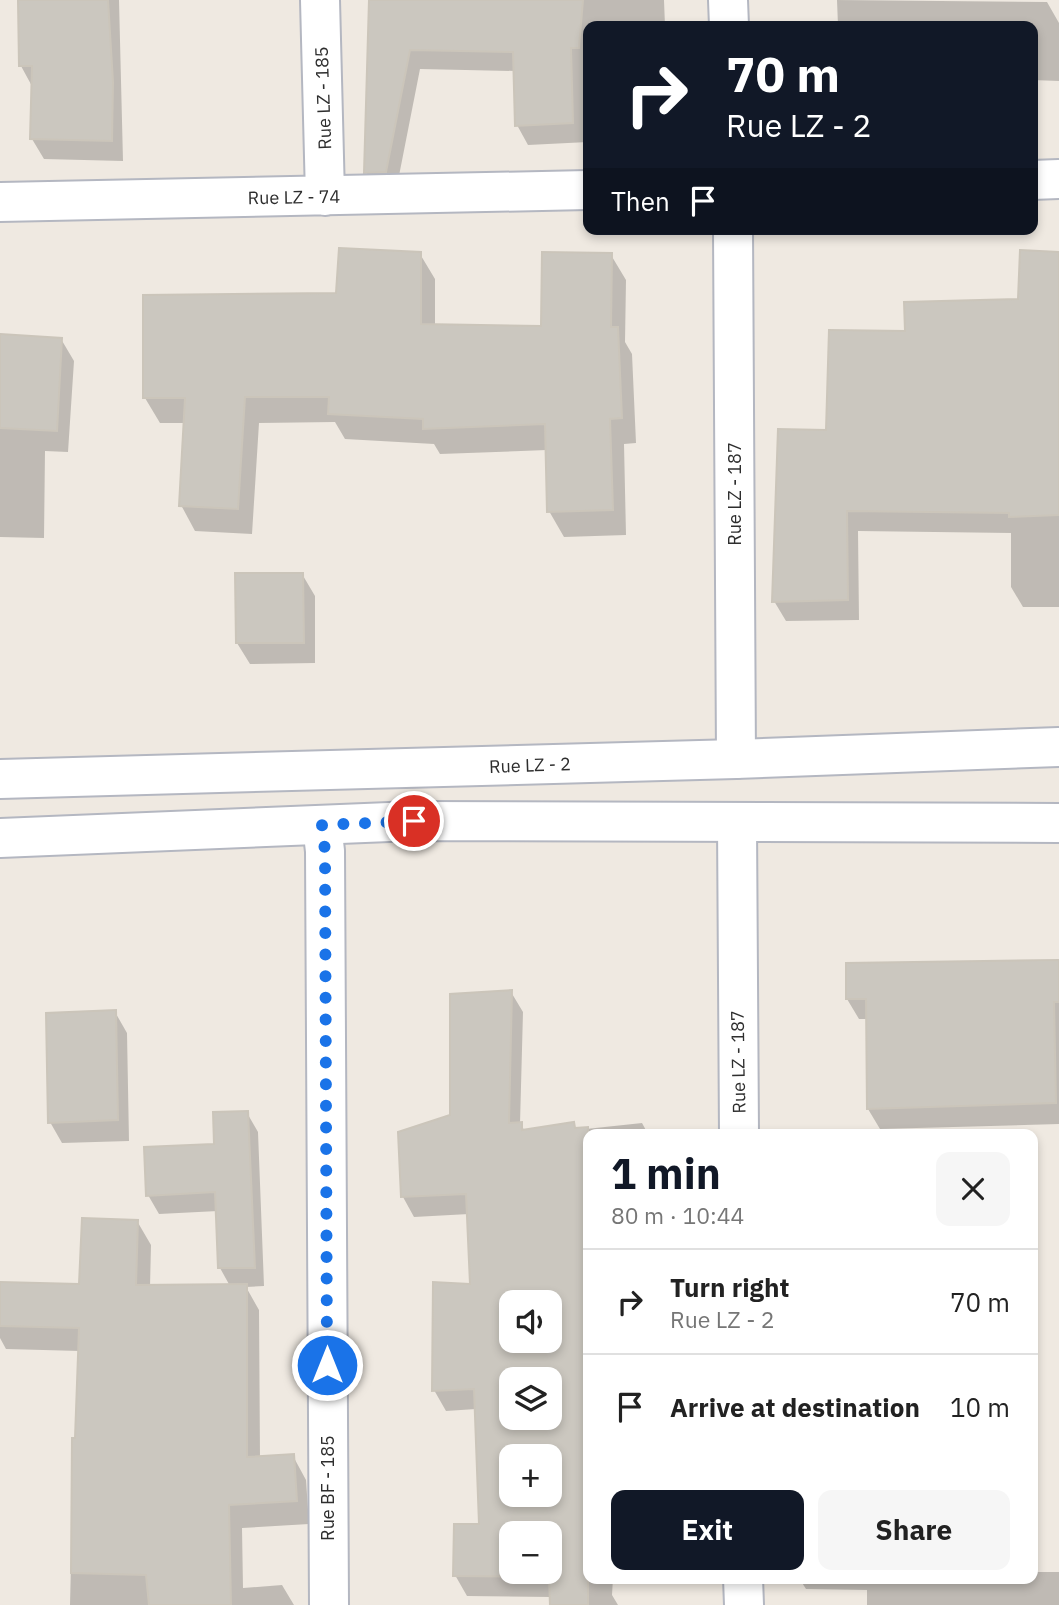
<!DOCTYPE html>
<meta charset="utf-8">
<style>
body{margin:0;font-family:"IBM Plex Sans",sans-serif;background:#f6f6f6;color:#222;height:100vh;display:flex;flex-direction:column;font-size:26px;white-space:nowrap}
*{box-sizing:border-box;margin:0}
p{font-size:23px;color:#767676}
.icon{flex:none;width:38px;height:38px;fill:none;stroke:currentColor;stroke-width:2;stroke-linecap:round;stroke-linejoin:round}
.map{position:relative;flex:1;overflow:hidden}
.details{position:absolute;left:583px;top:1129px;width:455px;height:455px;display:flex;flex-direction:column;background:#fff;border-radius:14px;box-shadow:0 4px 10px #0003}
.details>*{flex:none}
.banner{position:absolute;left:583px;top:21px;width:455px;height:214px;border-radius:14px;box-shadow:0 4px 10px #0003;background:#111827;color:#fff;overflow:hidden}
.controls{position:absolute;left:499px;top:1290px;display:grid;gap:14px}
.controls a{display:grid;place-items:center;width:63px;height:63px;border-radius:14px;background:#fff;box-shadow:0 4px 10px #0003;font-size:35px}
.pin{position:absolute;display:grid;place-items:center;width:60px;height:60px;color:#fff;margin:-30px;border:4px solid #fff;border-radius:50%;box-shadow:0 2px 7px #0007}
.me{position:absolute;width:77px;margin:-38px;rotate:0deg;stroke-linejoin:round;filter:drop-shadow(0 0 5px #0008)}
.turn{display:flex;align-items:center;gap:24px;height:147px;padding:0 28px;font-size:32px}
.turn .icon{width:91px;height:91px;stroke-width:2.5}
.turn b{display:block;font-size:49px;line-height:60px}
.then{display:flex;align-items:center;height:66px;padding:0 28px;background:#0003;gap:14px;font-size:26px}
.round{display:grid;place-items:center;flex:none;width:74px;height:74px;border-radius:14px;background:#f6f6f6}
.head{display:flex;align-items:center;justify-content:space-between;height:119px;padding:0 28px}
h1{font-size:42px;font-weight:700;line-height:52px;color:#111827}
.primary-button{display:flex;gap:14px;margin-top:auto;padding:14px 28px}
.primary-button a{flex:1;height:80px;border-radius:14px;background:#111827;color:#fff;font-size:28px;font-weight:700;line-height:80px;text-align:center}
.primary-button a+a{background:#f6f6f6;color:#222}
ul{padding:0;list-style:none}
li{display:flex;align-items:center;gap:21px;height:105px;padding:0 28px;border-top:2px solid #e0e0e0}
li div{flex:1}
li b{display:block;font-size:26px}
li em{font-style:normal}
.map>svg:first-child{display:block}
.shadow{fill:#0003;fill-rule:evenodd}
.building{fill:#cbc7bf;stroke:#cbc5ba;stroke-width:2;fill-rule:evenodd}
.lines{fill:none;stroke-linecap:round;stroke-linejoin:round}
.street-casing{stroke:#b4b7c1;stroke-width:42}
.secondary-casing{stroke:#b4b7c1;stroke-width:42}
.street{stroke:#fff;stroke-width:38}
.secondary{stroke:#fff;stroke-width:38}
.route{stroke:#1a73e8;stroke-width:12;stroke-dasharray:0 21.6}
.labels{text-anchor:middle;dominant-baseline:central;stroke-width:6;stroke-linejoin:round;paint-order:stroke}
.street-label{font-size:18px;fill:#2e2e2e;stroke:#fff}
</style>
<div class="map">
<svg width="1059" height="1605" viewBox="0 0 1059 1605">
<rect width="100%" height="100%" fill="#efe9e1"/>
<path class="shadow" d="M19 0H119L123 161 44 159 32 139 33 88 21 66Z
M371 0H664L665 26H588V142L528 145 517 125 516 71 420 69 396 191H377L366 172Z
M837 0 1047 2 1059 23V81L1032 80V26H838Z
M420 254 435 279V326L543 327 611 255 626 280 625 342 632 354 636 443 624 444 626 535 564 537 549 511 547 450 440 454 434 444 345 439 335 422 259 423 252 534 195 531 181 505 185 423H160L145 398Z
M1059 254V607H1023L1011 587V533L858 531 859 620 786 621 774 601 828 432 907 333 1019 301Z
M0 336 61 339 74 361 68 452 45 451 44 538 0 537Z
M302 574 315 596V663L250 664 237 643Z
M1059 962V1124L880 1129 868 1109V1019H859L847 999Z
M511 992 523 1012 520 1124 525 1131 573 1124 577 1130 642 1123 648 1134H588V1578H613L612 1595 618 1605H552L551 1597 467 1596 455 1575 481 1526 476 1409 446 1411 434 1390 472 1285 469 1214 414 1217 403 1197 451 1116ZM511 1302H550V1340H511ZM511 1379H550V1418H511ZM511 1456H550V1494H511ZM511 1533H550V1572H511Z
M115 1012 127 1033 129 1141 62 1143 50 1122Z
M247 1113 258 1132 264 1286 246 1287 259 1310 260 1458 293 1456 306 1480 309 1524 242 1528 243 1588 282 1585 294 1605H70L74 1439H77L80 1351 6 1349 0 1338V1284L81 1286 137 1221 151 1245 150 1287 230 1286 220 1268 218 1211 159 1214 148 1195 215 1145Z
M1032 1572H1059V1605H867V1590L806 1589 799 1578H1032Z"/>
<path class="building" d="M18 0H108L113 82 112 141 30 139 32 66H19Z
M369 0H583L579 48H571L573 123 515 126 513 52 410 50 386 172 364 173Z
M339 248 421 252V324L541 326 542 252 612 253 611 327H618L622 418 610 419 613 510 547 512 545 424 423 429V419L328 414 329 397H245L238 509 179 506 185 398H143V295L336 293Z
M1020 250 1059 252V515L1009 517V513L847 511 848 600 772 602 778 429 826 430 829 330 905 331 904 302 1018 299Z
M0 334 62 338 57 431 0 428Z
M235 573H303L304 643H236Z
M1059 960V1002H1054L1056 1103 867 1109 866 999H846V963Z
M512 990 509 1123 522 1122V1130L574 1122 575 1128 588 1127V1605H550L549 1577 453 1576 454 1524H479L474 1389 432 1391 433 1282 470 1284 466 1194 401 1197 398 1132 450 1115V994ZM511 1302H550V1340H511ZM511 1379H550V1418H511ZM511 1456H550V1494H511ZM511 1533H550V1572H511Z
M116 1010 118 1120 48 1123 46 1013Z
M248 1111 255 1268H218L215 1192 146 1196 144 1147 214 1144 213 1112Z
M82 1218 138 1220 136 1285 247 1284V1457L294 1454 297 1501 229 1505 231 1605H149L146 1575 71 1573 72 1438H75L79 1328 0 1326V1282L79 1284Z"/>
<g class="lines">
<defs>
<path id="street" d="M320 0 325 196
M728 0 729 26
M1032 180 1059 179
M0 202 588 190
M733 229 736 759
M737 823 739 1134
M322 825 325 851 329 1605
M743 1578 744 1605"/>
<path id="secondary" d="M0 779 736 759 1059 747
M0 838 414 821 1059 823"/>
</defs>
<use href="#street" class="street-casing"/>
<use href="#secondary" class="secondary-casing"/>
<use href="#street" class="street"/>
<use href="#secondary" class="secondary"/>
</g>
<g class="lines">
<path class="route" d="M327 1365 325 851 322 825 414 821"/>
</g>
<g class="labels">
<g class="street-label">
<text transform="translate(323 98) rotate(-92)">Rue LZ - 185</text>
<text transform="translate(294 197) rotate(-1)">Rue LZ - 74</text>
<text transform="translate(734 494) rotate(-90)">Rue LZ - 187</text>
<text transform="translate(530 765) rotate(-2)">Rue LZ - 2</text>
<text transform="translate(738 1062) rotate(-91)">Rue LZ - 187</text>
<text transform="translate(327 1488) rotate(-90)">Rue BF - 185</text>
</g>
</g>
</svg>
<div class="controls">
<a><svg class="icon" aria-label="sound" viewBox="0 0 24 24"><path d="M4 9h4l5-4v14l-5-4H4zM17 9q2 3 0 6"/></svg></a>
<a><svg class="icon" aria-label="layers" viewBox="0 0 24 24"><path d="M12 4l9 5-9 5-9-5zM3 14l9 5 9-5"/></svg></a>
<a>+</a>
<a>−</a>
</div>
<div class="pin" style="left:414px;top:821px;background:#d93025"><svg class="icon" aria-label="arrive" viewBox="0 0 24 24"><path d="M6 21V4h12l-3 4 3 4H6"/></svg></div>
<svg class="me" style="left:327px;top:1365px" viewBox="-20 -20 40 40"><circle r="17" fill="#1a73e8" stroke="#fff" stroke-width="3"/><path d="M0-11L8 9 0 5-8 9z" fill="#fff"/></svg>
<div class="banner">
<div class="turn"><svg class="icon" aria-label="right" viewBox="0 0 24 24"><path d="M7 20v-9h11M14 6l5 5-5 5"/></svg><div><b>70 m</b>Rue LZ - 2</div></div>
<div class="then">Then<svg class="icon" aria-label="arrive" viewBox="0 0 24 24"><path d="M6 21V4h12l-3 4 3 4H6"/></svg></div>
</div>
<section class="details">
<div class="head"><div><h1>1 min</h1><p>80 m · 10:44</p></div><a class="round"><svg class="icon" aria-label="close" viewBox="0 0 24 24"><path d="M6 6l12 12M18 6L6 18"/></svg></a></div>
<ul>
<li><svg class="icon" aria-label="right" viewBox="0 0 24 24"><path d="M7 20v-9h11M14 6l5 5-5 5"/></svg><div><b>Turn right</b><p>Rue LZ - 2</p></div><em>70 m</em></li>
<li><svg class="icon" aria-label="arrive" viewBox="0 0 24 24"><path d="M6 21V4h12l-3 4 3 4H6"/></svg><div><b>Arrive at destination</b></div><em>10 m</em></li>
</ul>
<div class="primary-button"><a>Exit</a><a>Share</a></div>
</section>
</div>
